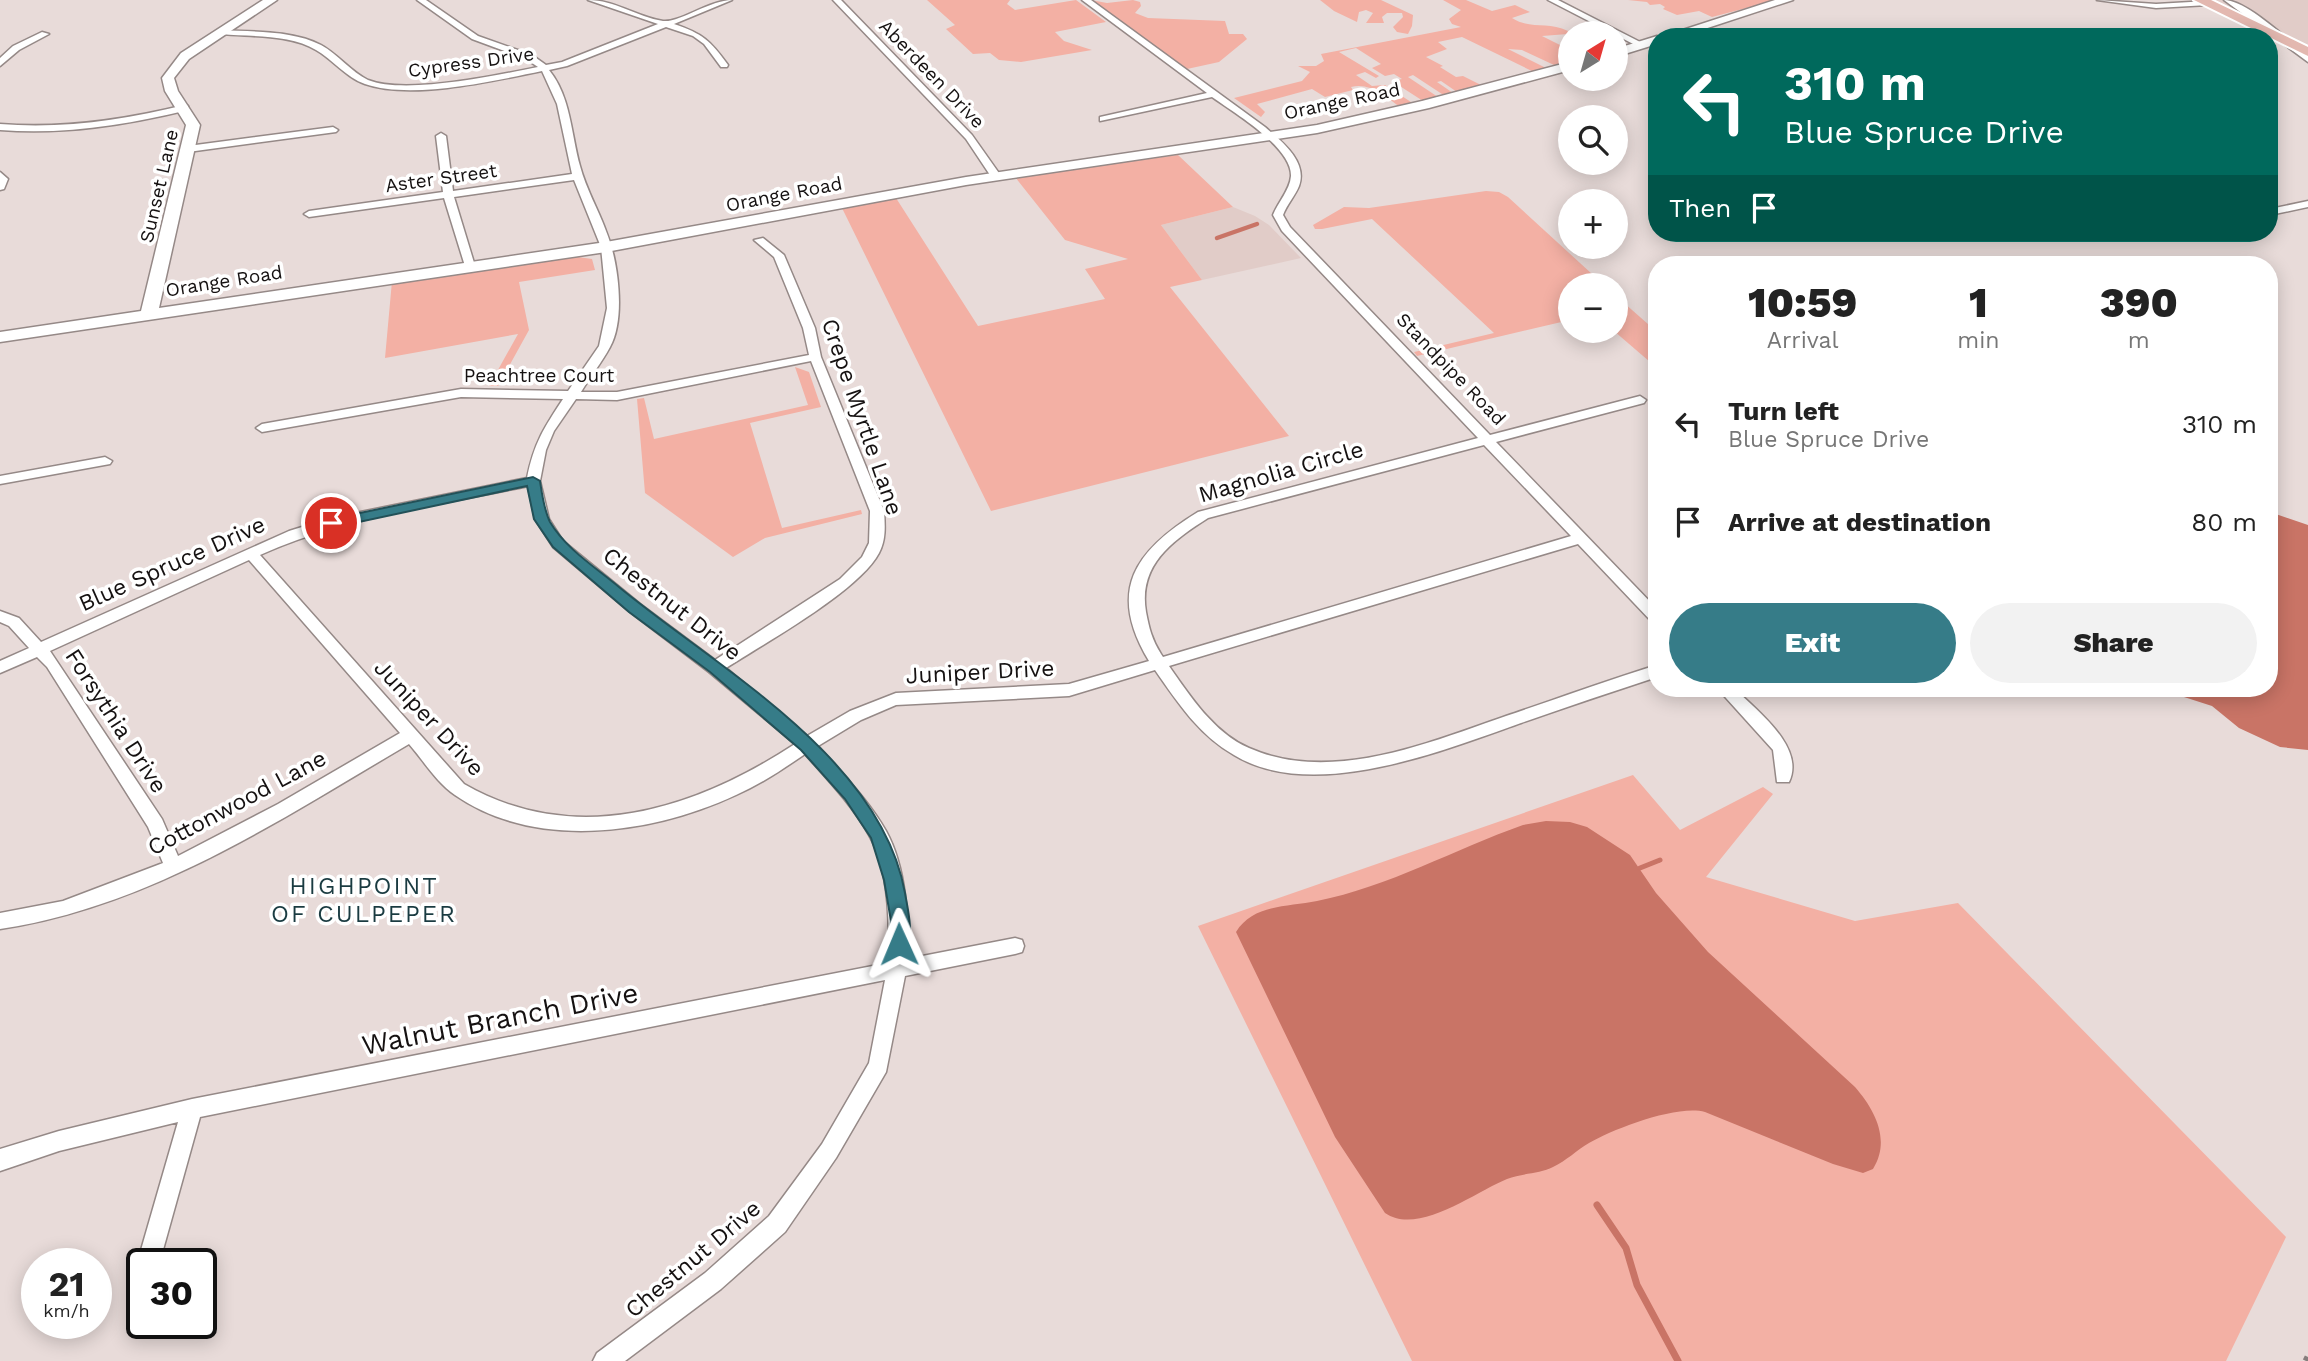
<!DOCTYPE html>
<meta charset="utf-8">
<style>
body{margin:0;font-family:"Work Sans",sans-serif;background:#f2f2f2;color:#222;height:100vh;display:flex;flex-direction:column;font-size:26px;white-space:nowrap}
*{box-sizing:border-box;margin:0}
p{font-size:23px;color:#767676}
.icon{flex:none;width:38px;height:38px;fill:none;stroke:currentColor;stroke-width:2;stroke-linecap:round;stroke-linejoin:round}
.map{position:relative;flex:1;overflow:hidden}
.panel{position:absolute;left:1648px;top:256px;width:630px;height:441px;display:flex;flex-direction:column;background:#fff;border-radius:28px;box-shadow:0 4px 18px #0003}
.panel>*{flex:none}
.guide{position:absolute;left:1648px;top:28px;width:630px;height:214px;border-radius:28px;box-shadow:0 4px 18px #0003;background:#00695c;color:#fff;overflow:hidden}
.needle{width:46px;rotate:37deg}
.controls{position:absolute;left:1558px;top:21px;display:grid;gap:14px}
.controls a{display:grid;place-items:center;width:70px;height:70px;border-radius:50%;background:#fff;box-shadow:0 4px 18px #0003;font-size:35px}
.speed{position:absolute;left:21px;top:1248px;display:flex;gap:14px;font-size:35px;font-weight:700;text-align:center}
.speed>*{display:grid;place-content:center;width:91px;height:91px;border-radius:50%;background:#fff;box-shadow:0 4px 18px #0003;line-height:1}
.speed small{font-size:18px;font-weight:400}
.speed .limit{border:4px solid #111;border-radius:10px;background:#fff;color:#111}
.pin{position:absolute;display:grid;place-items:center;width:60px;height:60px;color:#fff;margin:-30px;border:4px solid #fff;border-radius:50%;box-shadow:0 2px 7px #0007}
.me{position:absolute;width:77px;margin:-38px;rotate:359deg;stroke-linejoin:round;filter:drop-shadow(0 0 5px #0008)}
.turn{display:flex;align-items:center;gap:24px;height:147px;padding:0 21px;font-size:32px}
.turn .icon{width:91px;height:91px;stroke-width:2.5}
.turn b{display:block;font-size:49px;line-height:60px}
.then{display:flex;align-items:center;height:66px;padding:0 21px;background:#0003;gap:14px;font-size:26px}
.eta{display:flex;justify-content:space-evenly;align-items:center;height:119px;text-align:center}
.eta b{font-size:42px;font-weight:800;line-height:49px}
.action{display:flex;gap:14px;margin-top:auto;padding:14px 21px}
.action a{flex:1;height:80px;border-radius:42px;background:#367c88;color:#fff;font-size:28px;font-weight:800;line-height:80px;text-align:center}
.action a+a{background:#f2f2f2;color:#222}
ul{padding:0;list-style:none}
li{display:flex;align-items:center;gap:21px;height:98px;padding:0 21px}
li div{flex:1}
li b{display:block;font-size:26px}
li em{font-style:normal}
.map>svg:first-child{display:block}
.built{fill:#e1ccc8}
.green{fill:#f3b0a4}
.water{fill:#c97466}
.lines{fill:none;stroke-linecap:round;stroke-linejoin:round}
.stream-far2{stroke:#c97466;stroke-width:4.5}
.stream-far1{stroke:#c97466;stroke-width:5}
.stream{stroke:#c97466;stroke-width:7}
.street-casing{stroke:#958987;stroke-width:3}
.secondary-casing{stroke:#958987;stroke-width:3}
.primary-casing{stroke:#fff;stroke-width:4}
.street{fill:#fff;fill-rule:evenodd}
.secondary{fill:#fff;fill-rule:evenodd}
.primary{fill:#e3b8b0;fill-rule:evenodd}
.rail{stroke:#867d7c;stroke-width:7;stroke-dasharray:14 7;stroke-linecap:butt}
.route{fill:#367c88;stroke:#235158;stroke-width:2}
.labels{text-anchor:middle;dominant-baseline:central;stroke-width:7;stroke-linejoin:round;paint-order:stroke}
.far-street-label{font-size:19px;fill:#151111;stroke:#fff}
.street-label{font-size:23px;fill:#151111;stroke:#fff}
.neighbourhood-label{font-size:24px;letter-spacing:2px;fill:#1a3b41;stroke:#fff}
.near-street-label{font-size:28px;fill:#151111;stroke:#fff}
</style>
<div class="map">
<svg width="2308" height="1361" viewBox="0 0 2308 1361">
<rect width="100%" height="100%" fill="#e8dbd9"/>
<path class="built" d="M2211 0H2308V49Z
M1233 207 1255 216 1269 225 1301 258 1202 280 1161 225Z"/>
<path class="green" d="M927 0H1010L1007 4 1015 10 1076 0 1106 22 1055 32 1064 41 1092 50 1021 62 999 60 990 53 973 54 946 29 955 25Z
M1091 0 1107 3 1133 0 1140 2 1141 6 1135 13 1148 18 1225 21 1229 34H1243L1247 39 1219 62 1187 69Z
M1320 0H1381L1413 15 1412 26 1408 34 1397 32 1393 27 1403 17 1402 13H1387L1382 17 1384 23H1366L1373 13 1366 10 1359 12 1357 22 1334 11Z
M1443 0H1466L1492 11 1515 5 1530 12 1512 18C1531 30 1547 21 1568 31V34L1542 36 1570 50V55H1565L1570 61 1554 65 1522 50 1508 49 1548 69 1534 72 1462 37 1438 42 1447 49 1426 57 1443 66 1440 67 1456 77 1463 76 1483 86 1457 92 1441 81 1437 82 1453 93 1445 96 1413 75 1408 77 1438 97 1423 101 1392 81 1402 79 1394 74 1385 76 1372 68 1381 64 1356 48 1339 52 1379 76 1376 78 1365 72 1356 75 1372 86 1385 85 1414 104 1400 107C1385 96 1370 82 1351 87L1353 90 1325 97 1312 89 1257 104 1265 112 1261 117 1234 98 1302 81 1310 72 1298 66H1316L1324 61 1321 54 1461 27 1452 24 1449 19 1461 10Z
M1628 0H1777L1712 17 1699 11 1677 15 1663 9 1665 7 1660 4 1650 5 1647 2Z
M1178 155 1233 207 1161 225 1202 280 1170 287 1289 436 991 511 842 208 896 198 978 326 1105 299 1085 269 1128 259 1065 240 1015 177Z
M1486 191 1499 192 1508 197 1604 285H1570V320L1417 356 1414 352 1494 333 1372 219 1322 229H1315L1313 225 1344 207 1369 208Z
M578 257 592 259 595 270 519 282 529 330 498 386H489L518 334 385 358 392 281Z
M1615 295 1657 332V368L1614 331Z
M795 367 809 372 821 407 750 423 782 528 861 510 862 514 765 538 733 557 645 493 637 399 644 398 654 439 808 405Z
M1633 775 1680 830 1763 787 1773 794 1706 877 1855 921 1958 903 2286 1237 2226 1361H1412L1198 926Z"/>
<path class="water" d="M2270 512 2308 525V750L2280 747 2239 728 2212 706 2156 688H2270Z
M1546 821 1570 822 1587 827 1630 855 1656 893 1708 952 1855 1087C1875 1110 1891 1140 1873 1169L1863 1173 1833 1164 1705 1112C1678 1104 1613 1129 1589 1143 1577 1150 1566 1161 1553 1167 1540 1174 1522 1173 1507 1179 1475 1192 1418 1236 1385 1213L1335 1137 1236 932C1253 904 1288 907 1317 901 1388 887 1455 849 1523 825Z"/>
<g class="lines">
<path class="stream-far2" d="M1217 238 1257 224"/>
<path class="stream-far1" d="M1640 868 1660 860"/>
<path class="stream" d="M1597 1205 1626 1248 1637 1285 1678 1361"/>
<defs>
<path id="street" d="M417 0H426L478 36 532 55 546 65 562 62 658 24 588 0C615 0 637 17 663 21 679 23 710 0 732 0L674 24C703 34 710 40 728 65L727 67H721L704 44 693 36 666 27 567 66 549 70C571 97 571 134 580 166 586 189 598 209 606 231 618 260 626 318 610 347 602 362 590 377 581 392H617L809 355 803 328 774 257 754 240 763 238 784 255 815 328 821 357 884 511C885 526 886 540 879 553 859 591 765 643 726 668L807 736 850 711 896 693 1069 684 1149 661C1106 590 1136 550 1198 512L1478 438 1282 231 1273 215C1278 202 1290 190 1291 176 1292 147 1233 112 1212 97L1100 121V117L1207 93 1082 0H1091L1265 127C1281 141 1308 161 1299 186 1295 196 1287 204 1283 215L1290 227 1490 435 1640 396 1646 400 1644 403 1496 442 1657 609V623L1652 622 1578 544 1169 666C1190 696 1214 733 1249 748 1331 784 1428 743 1506 716 1556 699 1606 681 1657 665V677C1612 692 1566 707 1521 723 1442 751 1313 803 1234 755 1199 735 1178 703 1155 670L1069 696 896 705 861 720 818 746C841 773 868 799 886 831 906 867 909 919 907 959L1015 938 1022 940 1024 946 1022 952 1015 954 905 976 886 1072 836 1158 785 1232 721 1289 625 1361H593L597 1353 705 1273 769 1216 822 1144 869 1063 885 980 200 1117 161 1257 159 1264H142L139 1257 178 1122 59 1151 0 1171V1149L59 1131 192 1099 888 963C890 925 889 869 869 835 852 805 828 780 805 754 783 769 761 784 736 795 652 834 536 851 455 795 437 783 423 760 409 744 281 819 150 907 0 929V913L63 901 163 863 148 827 47 667 37 657 0 673V661L29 648 9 626 0 622V611L19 618 41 642 289 531 331 518 527 478C534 443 544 428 563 399L461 397 262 432 256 428 262 424 461 389 568 391 599 346 607 308 601 247 574 180 454 197 475 266 470 269 465 266 444 198 309 217 304 214 309 211 443 192 436 136 441 133 446 136 453 191 572 174 557 104 542 71C494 81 411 100 365 84 347 78 332 59 316 50 290 34 251 37 221 34L217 32 221 30C253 32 292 30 321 45 338 54 351 72 368 80 405 95 498 75 538 67L526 59 472 39ZM811 361 870 511 869 543 862 557 840 579 715 660 640 604 563 541 549 519 540 481 546 450 554 431 576 399 617 400ZM1484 445 1571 536 1163 657 1161 654C1152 640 1149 628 1146 612 1138 565 1172 541 1208 518ZM528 486 535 519 553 547 630 612 709 672 795 744C694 810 575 848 464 784L260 555C344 517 438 505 528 486ZM249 560 400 733 278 804 178 856 162 819 50 651Z
M833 0H841L972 135 1001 176 1000 178H992L966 139Z
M1548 0H1558L1646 45 1639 47Z
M2097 0 2156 4 2208 1 2212 3 2208 5 2156 8Z
M2224 0C2247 0 2288 41 2308 55V62Z
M42 32 49 34 19 50 0 66V58L13 46Z
M185 105 188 106V110C126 125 64 135 0 130V124C63 129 124 120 185 105Z
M333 127 338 130 336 132 188 152 183 149 188 146Z
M0 172 8 179 4 189 0 190Z
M2308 201V207L2270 215V209Z
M2147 233H2171L2140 240 2135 237Z
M105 457 112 461 110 464 0 484V476Z
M1717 688H1734C1756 710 1806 747 1789 782H1777L1773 750Z"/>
<path id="secondary" d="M263 0H277L189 59 174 78 178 91 200 125 159 308 606 242 966 177 1317 125 1422 101 1570 62V70L1429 108 1317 133 966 185 606 252 0 342V332L141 311 186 125 165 91 162 78 181 53Z
M1775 0H1793L1680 37H1661Z
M1657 36V44L1615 57V49Z"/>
<path id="primary" d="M2194 0H2211L2308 47V56Z"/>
</defs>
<use href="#street" class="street-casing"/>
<use href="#secondary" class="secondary-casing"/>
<use href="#primary" class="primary-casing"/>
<use href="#street" class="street"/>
<use href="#secondary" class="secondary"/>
<use href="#primary" class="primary"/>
<path class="rail" d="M2306 1361 2308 1357"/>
</g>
<path class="route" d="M533 477 540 481C542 494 544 510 550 522 566 549 595 567 619 587 717 668 881 757 905 893 908 911 914 933 906 950L899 952 892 950 889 944 891 921 884 880 871 838 845 799 801 750 710 672 629 612 553 547 534 519 527 486 331 528 324 523 331 519Z"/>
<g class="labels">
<g class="far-street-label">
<text transform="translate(471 62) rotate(-8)">Cypress Drive</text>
<text transform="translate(932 74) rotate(46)">Aberdeen Drive</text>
<text transform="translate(1342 101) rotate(-12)">Orange Road</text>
<text transform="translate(441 178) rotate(-8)">Aster Street</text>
<text transform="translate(159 186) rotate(-77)">Sunset Lane</text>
<text transform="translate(784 194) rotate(-11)">Orange Road</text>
<text transform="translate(224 281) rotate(-9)">Orange Road</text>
<text transform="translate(1451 369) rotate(46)">Standpipe Road</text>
<text x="539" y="375">Peachtree Court</text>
</g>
<g class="street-label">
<text transform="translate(862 417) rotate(71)">Crepe Myrtle Lane</text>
<text transform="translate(1281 472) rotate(-16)">Magnolia Circle</text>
<text transform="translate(172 564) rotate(-24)">Blue Spruce Drive</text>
<text transform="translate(672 604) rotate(38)">Chestnut Drive</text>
<text transform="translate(980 672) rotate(-3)">Juniper Drive</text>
<text transform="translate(429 718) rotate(47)">Juniper Drive</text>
<text transform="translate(116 721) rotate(57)">Forsythia Drive</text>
<text transform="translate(237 803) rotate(-28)">Cottonwood Lane</text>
<text transform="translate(693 1259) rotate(-40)">Chestnut Drive</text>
</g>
<g class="neighbourhood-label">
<text x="364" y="886">HIGHPOINT<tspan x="364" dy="28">OF CULPEPER</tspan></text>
</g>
<g class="near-street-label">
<text transform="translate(500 1019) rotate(-11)">Walnut Branch Drive</text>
</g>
</g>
</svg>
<div class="controls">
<a><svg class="needle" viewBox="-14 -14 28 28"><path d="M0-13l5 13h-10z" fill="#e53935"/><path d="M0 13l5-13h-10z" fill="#767676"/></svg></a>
<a><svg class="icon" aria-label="search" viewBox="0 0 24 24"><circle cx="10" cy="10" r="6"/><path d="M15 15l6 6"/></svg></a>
<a>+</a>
<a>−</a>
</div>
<div class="speed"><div>21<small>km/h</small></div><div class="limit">30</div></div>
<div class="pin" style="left:331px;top:523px;background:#d93025"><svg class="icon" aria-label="arrive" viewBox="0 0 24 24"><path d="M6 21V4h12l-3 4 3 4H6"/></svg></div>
<svg class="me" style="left:899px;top:944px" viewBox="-20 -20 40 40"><path d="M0-17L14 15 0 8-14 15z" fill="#367c88" stroke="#fff" stroke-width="4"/></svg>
<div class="guide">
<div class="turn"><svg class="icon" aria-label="left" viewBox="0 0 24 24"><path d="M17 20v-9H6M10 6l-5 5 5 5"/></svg><div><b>310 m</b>Blue Spruce Drive</div></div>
<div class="then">Then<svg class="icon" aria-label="arrive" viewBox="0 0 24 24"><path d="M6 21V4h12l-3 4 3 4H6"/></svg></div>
</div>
<section class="panel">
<div class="eta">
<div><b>10:59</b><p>Arrival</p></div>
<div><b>1</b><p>min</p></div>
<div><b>390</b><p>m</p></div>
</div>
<ul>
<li><svg class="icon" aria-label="left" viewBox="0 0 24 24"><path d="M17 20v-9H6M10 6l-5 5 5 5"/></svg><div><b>Turn left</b><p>Blue Spruce Drive</p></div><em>310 m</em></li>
<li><svg class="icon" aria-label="arrive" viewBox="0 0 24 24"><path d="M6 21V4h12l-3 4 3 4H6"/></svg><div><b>Arrive at destination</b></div><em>80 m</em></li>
</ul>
<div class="action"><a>Exit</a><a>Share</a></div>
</section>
</div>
